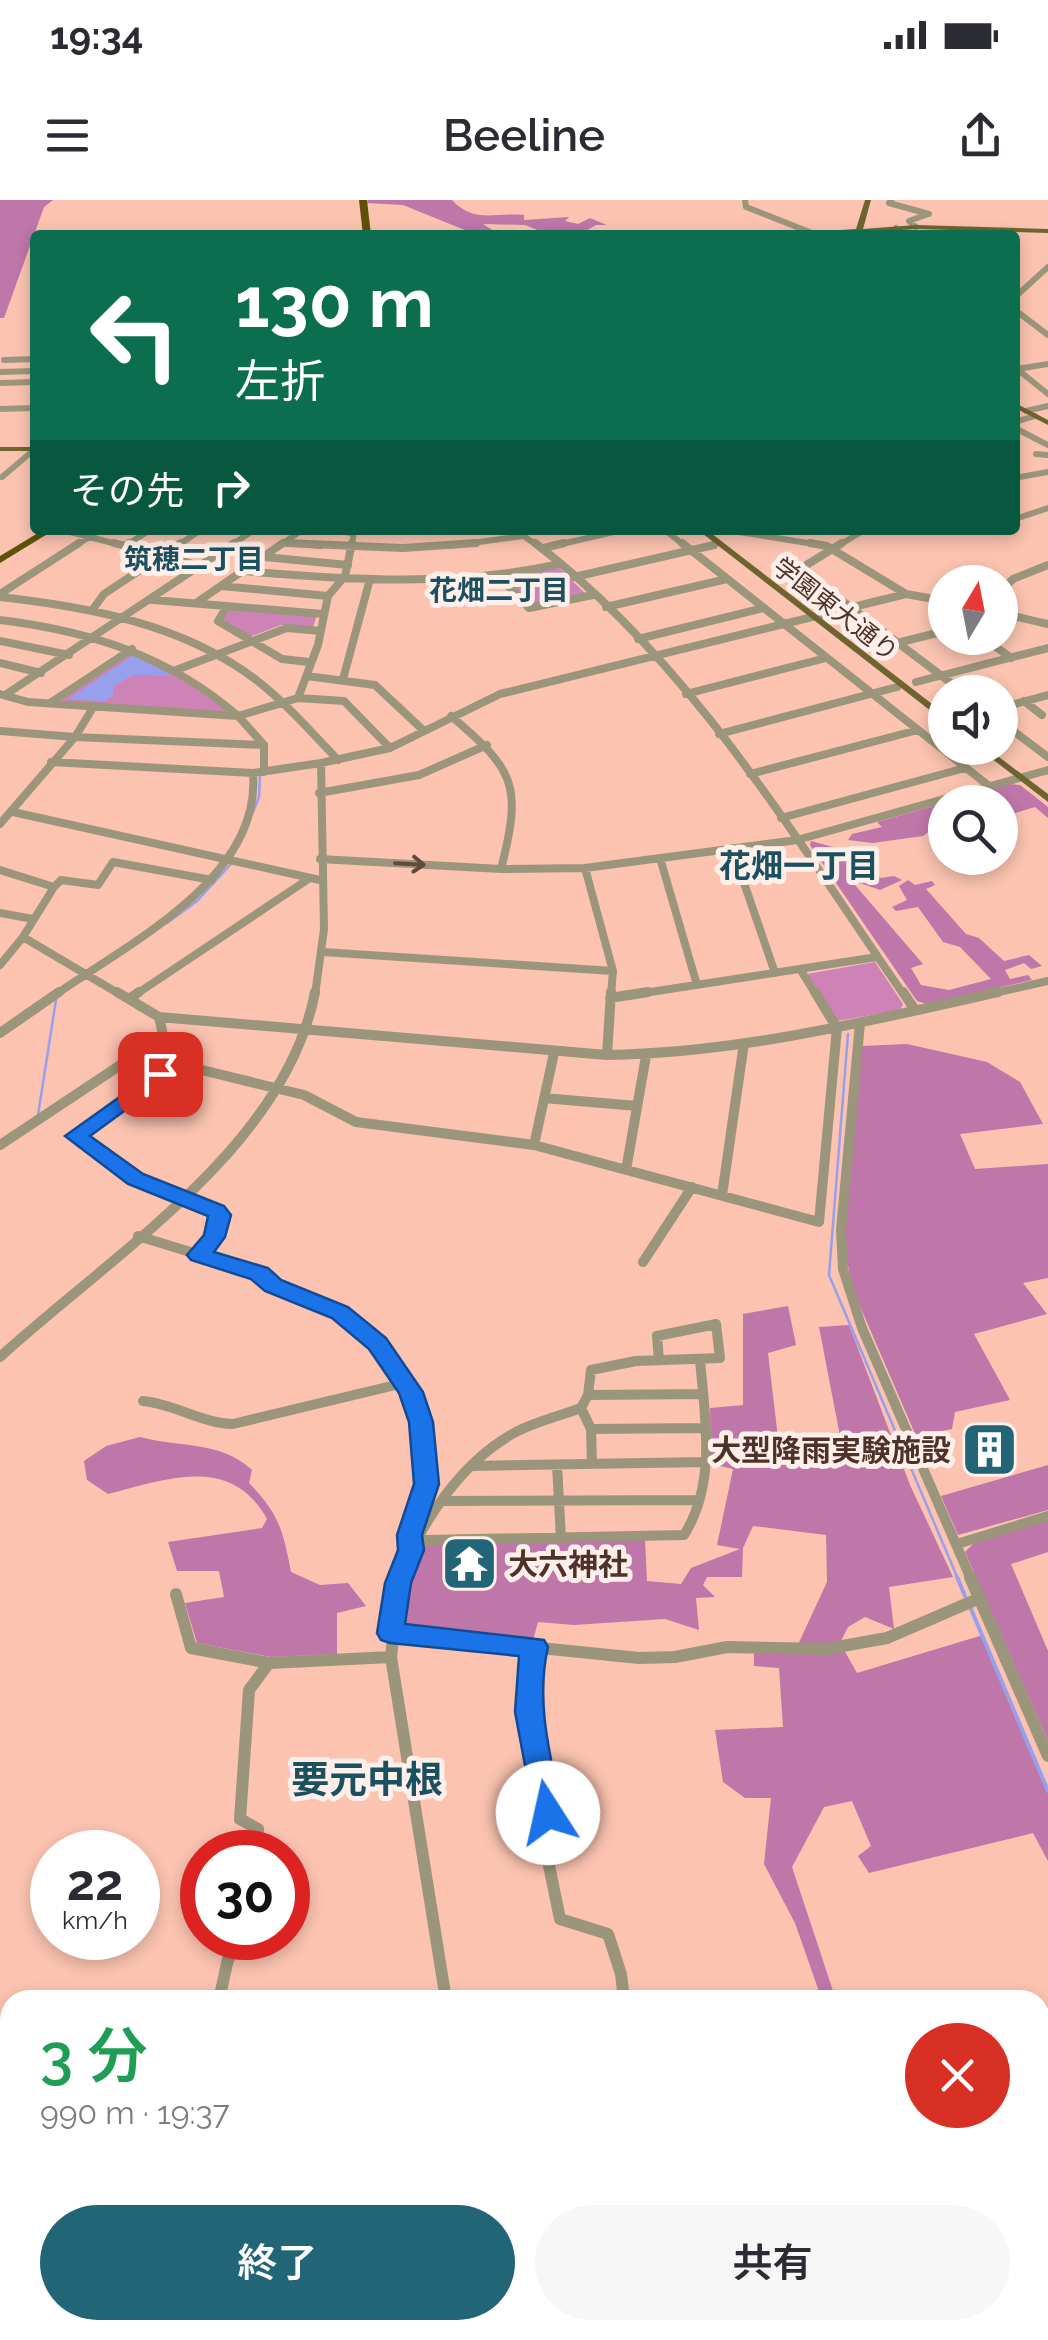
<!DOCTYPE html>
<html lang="ja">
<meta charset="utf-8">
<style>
body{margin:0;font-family:Raleway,"Noto Sans JP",sans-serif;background:#f7f7f7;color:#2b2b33;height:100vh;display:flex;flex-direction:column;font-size:38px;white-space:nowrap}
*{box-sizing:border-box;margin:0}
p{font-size:32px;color:#7c7c81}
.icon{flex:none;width:55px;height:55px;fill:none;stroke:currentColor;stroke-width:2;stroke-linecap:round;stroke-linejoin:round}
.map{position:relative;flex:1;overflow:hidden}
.details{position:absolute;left:0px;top:1790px;width:1050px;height:350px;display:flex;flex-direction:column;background:#fff;border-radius:30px 30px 0 0;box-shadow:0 5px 15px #0003}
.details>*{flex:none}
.hud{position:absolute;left:30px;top:30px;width:990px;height:305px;border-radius:10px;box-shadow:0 5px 15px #0003;background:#0b6e4f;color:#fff;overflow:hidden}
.needle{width:65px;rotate:10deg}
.fabs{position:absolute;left:928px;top:365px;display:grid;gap:20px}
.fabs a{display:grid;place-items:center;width:90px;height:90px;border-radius:50%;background:#fff;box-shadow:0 5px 15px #0003;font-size:50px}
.speed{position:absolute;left:30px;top:1630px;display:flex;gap:20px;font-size:50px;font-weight:700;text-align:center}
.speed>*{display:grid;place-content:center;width:130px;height:130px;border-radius:50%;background:#fff;box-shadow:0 5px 15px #0003;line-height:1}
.speed small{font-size:25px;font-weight:400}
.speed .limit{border:15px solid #d22;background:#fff;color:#111}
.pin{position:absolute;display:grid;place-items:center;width:85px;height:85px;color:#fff;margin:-42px;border-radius:20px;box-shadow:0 5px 15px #0006}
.me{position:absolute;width:110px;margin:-55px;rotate:350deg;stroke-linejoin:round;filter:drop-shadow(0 0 8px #0008)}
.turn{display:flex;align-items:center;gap:35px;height:210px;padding:0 40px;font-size:45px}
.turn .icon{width:130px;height:130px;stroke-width:2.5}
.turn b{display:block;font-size:70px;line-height:85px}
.then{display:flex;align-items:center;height:95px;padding:0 40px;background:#0003;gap:20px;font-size:38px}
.round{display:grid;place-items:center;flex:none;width:105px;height:105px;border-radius:52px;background:#f7f7f7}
.head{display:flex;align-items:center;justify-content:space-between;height:170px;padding:0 40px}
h1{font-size:60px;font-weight:600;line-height:75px;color:#1e9e55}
.cta{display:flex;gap:20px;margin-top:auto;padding:20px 40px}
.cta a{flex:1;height:115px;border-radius:60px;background:#216577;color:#fff;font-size:40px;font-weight:600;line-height:115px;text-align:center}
.cta a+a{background:#f7f7f7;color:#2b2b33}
.status{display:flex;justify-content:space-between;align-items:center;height:70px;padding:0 50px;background:#fff;direction:ltr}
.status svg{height:28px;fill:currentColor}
header{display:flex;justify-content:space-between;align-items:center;height:130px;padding:0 40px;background:#fff;font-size:45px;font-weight:600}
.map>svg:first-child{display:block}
.green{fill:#cd83b6}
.forest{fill:#bf76a8}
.water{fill:#989fec}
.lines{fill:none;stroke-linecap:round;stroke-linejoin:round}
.stream-far1{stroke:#989fec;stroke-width:2.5}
.stream{stroke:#989fec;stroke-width:4}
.minor-far3{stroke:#9b967b;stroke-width:6}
.minor-far2{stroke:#9b967b;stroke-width:8}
.minor-far1{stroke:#9b967b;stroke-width:10}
.minor{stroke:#9b967b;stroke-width:12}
.major{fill:#6e642f;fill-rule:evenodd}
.highway{fill:#5e5208;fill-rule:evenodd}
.oneway{stroke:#614b3e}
.route{fill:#1a73e8;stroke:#114b97;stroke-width:2.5}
.labels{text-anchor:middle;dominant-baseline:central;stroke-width:10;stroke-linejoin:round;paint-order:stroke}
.far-street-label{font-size:25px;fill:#4e3229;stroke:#feefea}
.far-neighbourhood-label{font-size:28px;font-weight:bold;fill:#1b505f;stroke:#feefea}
.poi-label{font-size:30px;font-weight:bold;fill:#4e3229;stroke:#feefea;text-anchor:end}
.neighbourhood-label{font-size:32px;font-weight:bold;fill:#1b505f;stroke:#feefea}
.near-neighbourhood-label{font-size:38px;font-weight:bold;fill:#1b505f;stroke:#feefea}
</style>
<div class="status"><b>19:34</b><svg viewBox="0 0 49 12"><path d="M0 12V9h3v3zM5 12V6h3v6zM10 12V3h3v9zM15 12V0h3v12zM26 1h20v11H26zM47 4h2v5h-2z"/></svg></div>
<header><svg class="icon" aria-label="menu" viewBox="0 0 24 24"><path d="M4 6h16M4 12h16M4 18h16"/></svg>Beeline<svg class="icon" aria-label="share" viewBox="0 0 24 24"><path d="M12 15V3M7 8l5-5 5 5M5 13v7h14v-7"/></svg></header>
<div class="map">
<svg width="1048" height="2140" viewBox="0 0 1048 2140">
<rect width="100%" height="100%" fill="#fbc3b0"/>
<path class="green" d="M558 367 586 394 532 406 505 378Z
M225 407 317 414 313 428 281 425 249 437 217 419Z
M131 453 185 479 232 512 58 502Z
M875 762 903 804 900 810 837 821 807 774Z"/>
<path class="forest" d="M0 0H53L44 7 4 118H0Z
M368 0H452C474 24 495 12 524 15V20L569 17 565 21 578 24 590 18 607 25H596L579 35H550L525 25 483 24 497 33 477 35 403 5 367 3Z
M1009 584 1020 585 1048 607V618L1035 607 1009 615 1000 613V602L950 601Z
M941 604 945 619 923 636 873 643 848 640 852 634 882 627 877 622Z
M811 641 851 652 881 678 894 676 902 680 880 690 860 683 855 685 923 764 911 768 921 785 949 790 991 779 960 747 943 742 918 707 896 711 892 707 907 700 899 686 908 680 915 685 932 681 935 685 926 689 966 734 979 738 1004 761 1029 755 1042 766 1031 769 1024 763 1005 770 1010 779 1028 775 1032 780 927 804 917 801 810 645Z
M907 844 987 862 1020 882 1043 924 960 934 975 969 1048 964V1078L1023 1083 1047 1114 974 1134 1010 1200 955 1212 952 1229 916 1236 853 1090 844 1047 861 846Z
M788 1106 796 1145 768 1153 781 1263 836 1258 830 1246 840 1236 819 1127 849 1125 910 1285 953 1377 889 1387 894 1429 865 1417 848 1427 840 1443 857 1473 983 1435 1048 1589V1661L1033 1633 869 1673 858 1656 871 1646 852 1601 824 1607 792 1667 836 1800H822L795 1723 764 1664 771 1598H745L723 1582 715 1530 783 1527 779 1468 754 1466V1453L795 1451 827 1382 826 1335 753 1326 743 1348 742 1377H707L703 1385 715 1397 696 1398 699 1430 665 1419 574 1425 538 1422 532 1444 400 1430C401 1401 400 1362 428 1344L645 1340 647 1381 681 1384 691 1368 740 1349 717 1345 733 1269 711 1264 710 1208 743 1205V1114Z
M140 1237C179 1248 220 1240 252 1270L249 1283C279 1314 283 1330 291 1372L320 1385 348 1383 366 1406 337 1413V1454L271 1457 197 1443 185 1403 224 1397 219 1371H177L168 1342 262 1328 267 1319C231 1253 164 1280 108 1294L87 1280 84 1261 106 1246Z
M1048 1265V1310L958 1335 941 1296Z
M1048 1320V1352L1011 1364 1048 1451V1541L965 1352 973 1344Z"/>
<path class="water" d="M133 455 173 476 133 475 114 486 113 496 104 501 68 499Z"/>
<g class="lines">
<path class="stream-far1" d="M253 612 259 597 260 576
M167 723 197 701 231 664
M848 834 829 1075 958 1379
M38 915 56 800"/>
<path class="stream" d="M957 1377 965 1396
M971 1409 1048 1591"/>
<path class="minor-far3" d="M745 0 746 7 817 35
M891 0 889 3 929 14
M916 27 909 21 928 14
M896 28 904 35
M1015 97 1048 67
M1015 110 1048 135
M4 160 35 159
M1048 164 1017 169 1048 194
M0 172 35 171
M0 183 35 182
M0 209 35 208
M1026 211 1048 206
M1015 222 1035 216
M1015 228 1048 245
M1036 254 1048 255
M2 277 35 249
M1015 278 1048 272
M1015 319 1048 308
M63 330 124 346
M325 330 354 333
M515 330 538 346
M665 330 685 346
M727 330 826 346
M283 343 321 346
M75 346 100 330
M125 346 150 330
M177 346 201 330
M230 346 254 330
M279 346 302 330
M352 346 354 330
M450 346 523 336
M553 346 622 330
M710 346 714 345
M838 346 864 330"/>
<path class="minor-far2" d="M114 343 201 366
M287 343 403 348 476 343
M535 343C690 461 795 638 904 795
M682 343 989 586
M810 343 827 346 906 394 945 401
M842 343 800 369 963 492
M125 346 129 343
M544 348 564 343
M264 357 348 365
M784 357 800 369
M243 371C349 380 456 387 560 364
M500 377 529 408 593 395
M574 377 714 345
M221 386 328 396 345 376 352 343
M1000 392 1013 379 1048 365
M0 394 79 343
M0 397C89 407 182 424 255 479 286 503 311 532 338 560
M153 400 323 414
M196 403 283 343
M227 406 218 421 282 459 309 462
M606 407 727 379
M93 409 104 394 181 343
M1000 413 1048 424
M0 420C90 431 169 456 238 516L298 498 318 445 328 396
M984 438 1011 458
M638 439 764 408
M0 441 69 455
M897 443 945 431
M0 463 41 473
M176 470 287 428 321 431
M307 476 375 485 423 530
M343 479 370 379
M916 482 1048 448
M0 494 28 502 238 516 264 545V572
M686 494 826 458
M5 495 234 343
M298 498 344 501 390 548
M1024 501 1042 515
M50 503 132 449
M94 506 75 537 264 545
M1000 508 1048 495
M451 516C516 571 522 586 501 669L585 668 797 640 1048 570
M1000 521 1048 557
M0 531 75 537 0 624
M719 534 897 487
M51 562 253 573 321 563 390 548 500 494 906 394
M750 574 918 530
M319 593 419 575 487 545
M13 612 320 680
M781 618 965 568
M732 648 775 773
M660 658 697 785
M320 659 501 669
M585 668 613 771 611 795
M0 670 54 687 23 737 121 795
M54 687 61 680 98 685 113 662 212 680
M0 713 33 719
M323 752 613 771
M0 765 23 737
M800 769 816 795
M55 795C129 743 262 678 253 573
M135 795 307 680
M315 795 324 729 321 563
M631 795 877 757
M986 795 1048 781"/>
<path class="minor-far1" d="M117 792 159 817 607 855C739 853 869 821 998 792
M903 792 915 810
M610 798 648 792
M129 799 139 792
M159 817 169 862 304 895 356 922 534 945 819 1022 837 828 815 792
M860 823 841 1030 843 1069 862 1128 971 1379
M0 833 59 792
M607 855 611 792
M169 862 152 882 76 936 136 979 216 1011 220 1015 214 1037 199 1055
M544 898 637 906
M0 945 122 864 166 841
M534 945 554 853
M626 970 646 856
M722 995 744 843
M138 1036 259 1073 278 1087 341 1113 375 1140 401 1176 424 1239 427 1272 412 1327 411 1350
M643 1062 692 987
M0 1157C110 1056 286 947 315 792
M588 1195 703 1194
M143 1201C175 1204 201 1223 233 1224L404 1183
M581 1208 591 1229 592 1264
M591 1229 705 1228
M557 1265 561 1339
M471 1266 705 1262
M442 1301 698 1300
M957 1344 1048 1316
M416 1347 426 1340 684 1335C717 1283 705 1218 700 1160
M399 1379C421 1323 460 1263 514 1233 534 1222 560 1216 581 1208L588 1195 591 1170 636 1161 720 1158 716 1124 657 1136 659 1160"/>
<path class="minor" d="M400 1377 391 1457 446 1800
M970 1377 1048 1556
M176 1394 191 1448 269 1463 391 1457
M391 1433 639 1458 675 1457 727 1447 826 1449 887 1438 980 1398
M534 1447 530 1504 545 1594 546 1651 560 1719 608 1734 621 1774 624 1800
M259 1652 258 1629 240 1619 249 1490 269 1463
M219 1800 228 1759 245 1738
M732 2130 735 2140
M217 2140 223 2130
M587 2140 595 2130"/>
<path class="major" d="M865 0H871L863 29 916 25 1048 29V33L916 29 862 33 861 35H855V33L792 35 795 33 856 29Z
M1015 203 1048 220V225L1015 208Z
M0 247H35V251H0Z
M698 330H707L945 514V522Z
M978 548H987L1048 594V602Z"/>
<path class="highway" d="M359 0H367L371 35H363Z
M43 330H54L0 363V356Z"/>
</g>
<defs><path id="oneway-shaft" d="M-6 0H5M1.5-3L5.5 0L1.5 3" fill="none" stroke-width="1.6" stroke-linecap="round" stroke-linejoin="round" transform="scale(2.5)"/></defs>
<use class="oneway" href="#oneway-shaft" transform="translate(410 664) rotate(3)"/>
<path class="route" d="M160 868 168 870 171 874 168 879 90 936 143 974 224 1006 231 1015 225 1037 214 1052 268 1068 281 1080 348 1107 386 1138 423 1192 433 1222 439 1284 422 1335 424 1350 411 1383 405 1424 544 1440 548 1447C535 1503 551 1558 562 1613L558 1621 548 1625 538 1621 534 1613 515 1512 519 1456 390 1443 381 1440 377 1433 385 1383 398 1350 397 1335 414 1284 409 1222 399 1193 369 1149 332 1118 265 1091 251 1079 191 1060 187 1055 204 1035 208 1016 128 984 65 936Z"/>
<defs>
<symbol id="building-square" viewBox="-11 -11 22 22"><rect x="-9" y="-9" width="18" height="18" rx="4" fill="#216577" stroke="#feefea"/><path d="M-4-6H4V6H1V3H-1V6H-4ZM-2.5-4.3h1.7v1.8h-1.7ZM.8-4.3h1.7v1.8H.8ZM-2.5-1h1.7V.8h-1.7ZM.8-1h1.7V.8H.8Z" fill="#fff"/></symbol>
<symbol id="temple-square" viewBox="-11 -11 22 22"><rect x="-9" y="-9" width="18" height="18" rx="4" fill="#216577" stroke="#feefea"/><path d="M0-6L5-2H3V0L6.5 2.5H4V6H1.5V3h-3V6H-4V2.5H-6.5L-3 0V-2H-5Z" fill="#fff"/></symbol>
</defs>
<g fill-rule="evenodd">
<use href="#building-square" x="958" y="1218" width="63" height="63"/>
<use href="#temple-square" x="438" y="1332" width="63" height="63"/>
</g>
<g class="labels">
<g class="far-street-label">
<text transform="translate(836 409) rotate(38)">学園東大通り</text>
</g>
<g class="far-neighbourhood-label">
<text x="194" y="359">筑穂二丁目</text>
<text x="499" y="390">花畑二丁目</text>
</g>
<g class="poi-label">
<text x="951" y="1250">大型降雨実験施設</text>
<text x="508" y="1364" text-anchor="start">大六神社</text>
</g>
<g class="neighbourhood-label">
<text x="799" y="665">花畑一丁目</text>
</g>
<g class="near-neighbourhood-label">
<text x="367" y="1579">要元中根</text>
</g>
</g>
</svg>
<div class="fabs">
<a><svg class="needle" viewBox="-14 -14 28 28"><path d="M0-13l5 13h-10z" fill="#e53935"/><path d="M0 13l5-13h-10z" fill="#7c7c81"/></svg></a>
<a><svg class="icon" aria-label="sound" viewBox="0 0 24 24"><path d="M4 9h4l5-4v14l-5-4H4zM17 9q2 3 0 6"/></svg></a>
<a><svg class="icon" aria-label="search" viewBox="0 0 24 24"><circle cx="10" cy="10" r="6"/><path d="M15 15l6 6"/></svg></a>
</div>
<div class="speed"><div>22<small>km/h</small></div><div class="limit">30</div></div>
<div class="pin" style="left:160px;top:874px;background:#d93025"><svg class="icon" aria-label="arrive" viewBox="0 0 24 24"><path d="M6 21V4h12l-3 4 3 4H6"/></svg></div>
<svg class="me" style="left:548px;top:1613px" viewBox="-20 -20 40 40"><circle r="19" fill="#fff"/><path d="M0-13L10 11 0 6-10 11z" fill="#1a73e8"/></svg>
<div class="hud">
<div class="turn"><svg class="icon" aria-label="left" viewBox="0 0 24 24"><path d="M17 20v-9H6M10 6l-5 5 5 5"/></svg><div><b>130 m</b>左折</div></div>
<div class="then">その先<svg class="icon" aria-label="right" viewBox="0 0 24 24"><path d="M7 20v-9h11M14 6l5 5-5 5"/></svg></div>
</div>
<section class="details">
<div class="head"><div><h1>3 分</h1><p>990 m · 19:37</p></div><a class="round" style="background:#d93025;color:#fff"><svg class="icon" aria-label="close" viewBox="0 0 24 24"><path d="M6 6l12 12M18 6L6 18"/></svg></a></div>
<div class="cta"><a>終了</a><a>共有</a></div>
</section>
</div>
